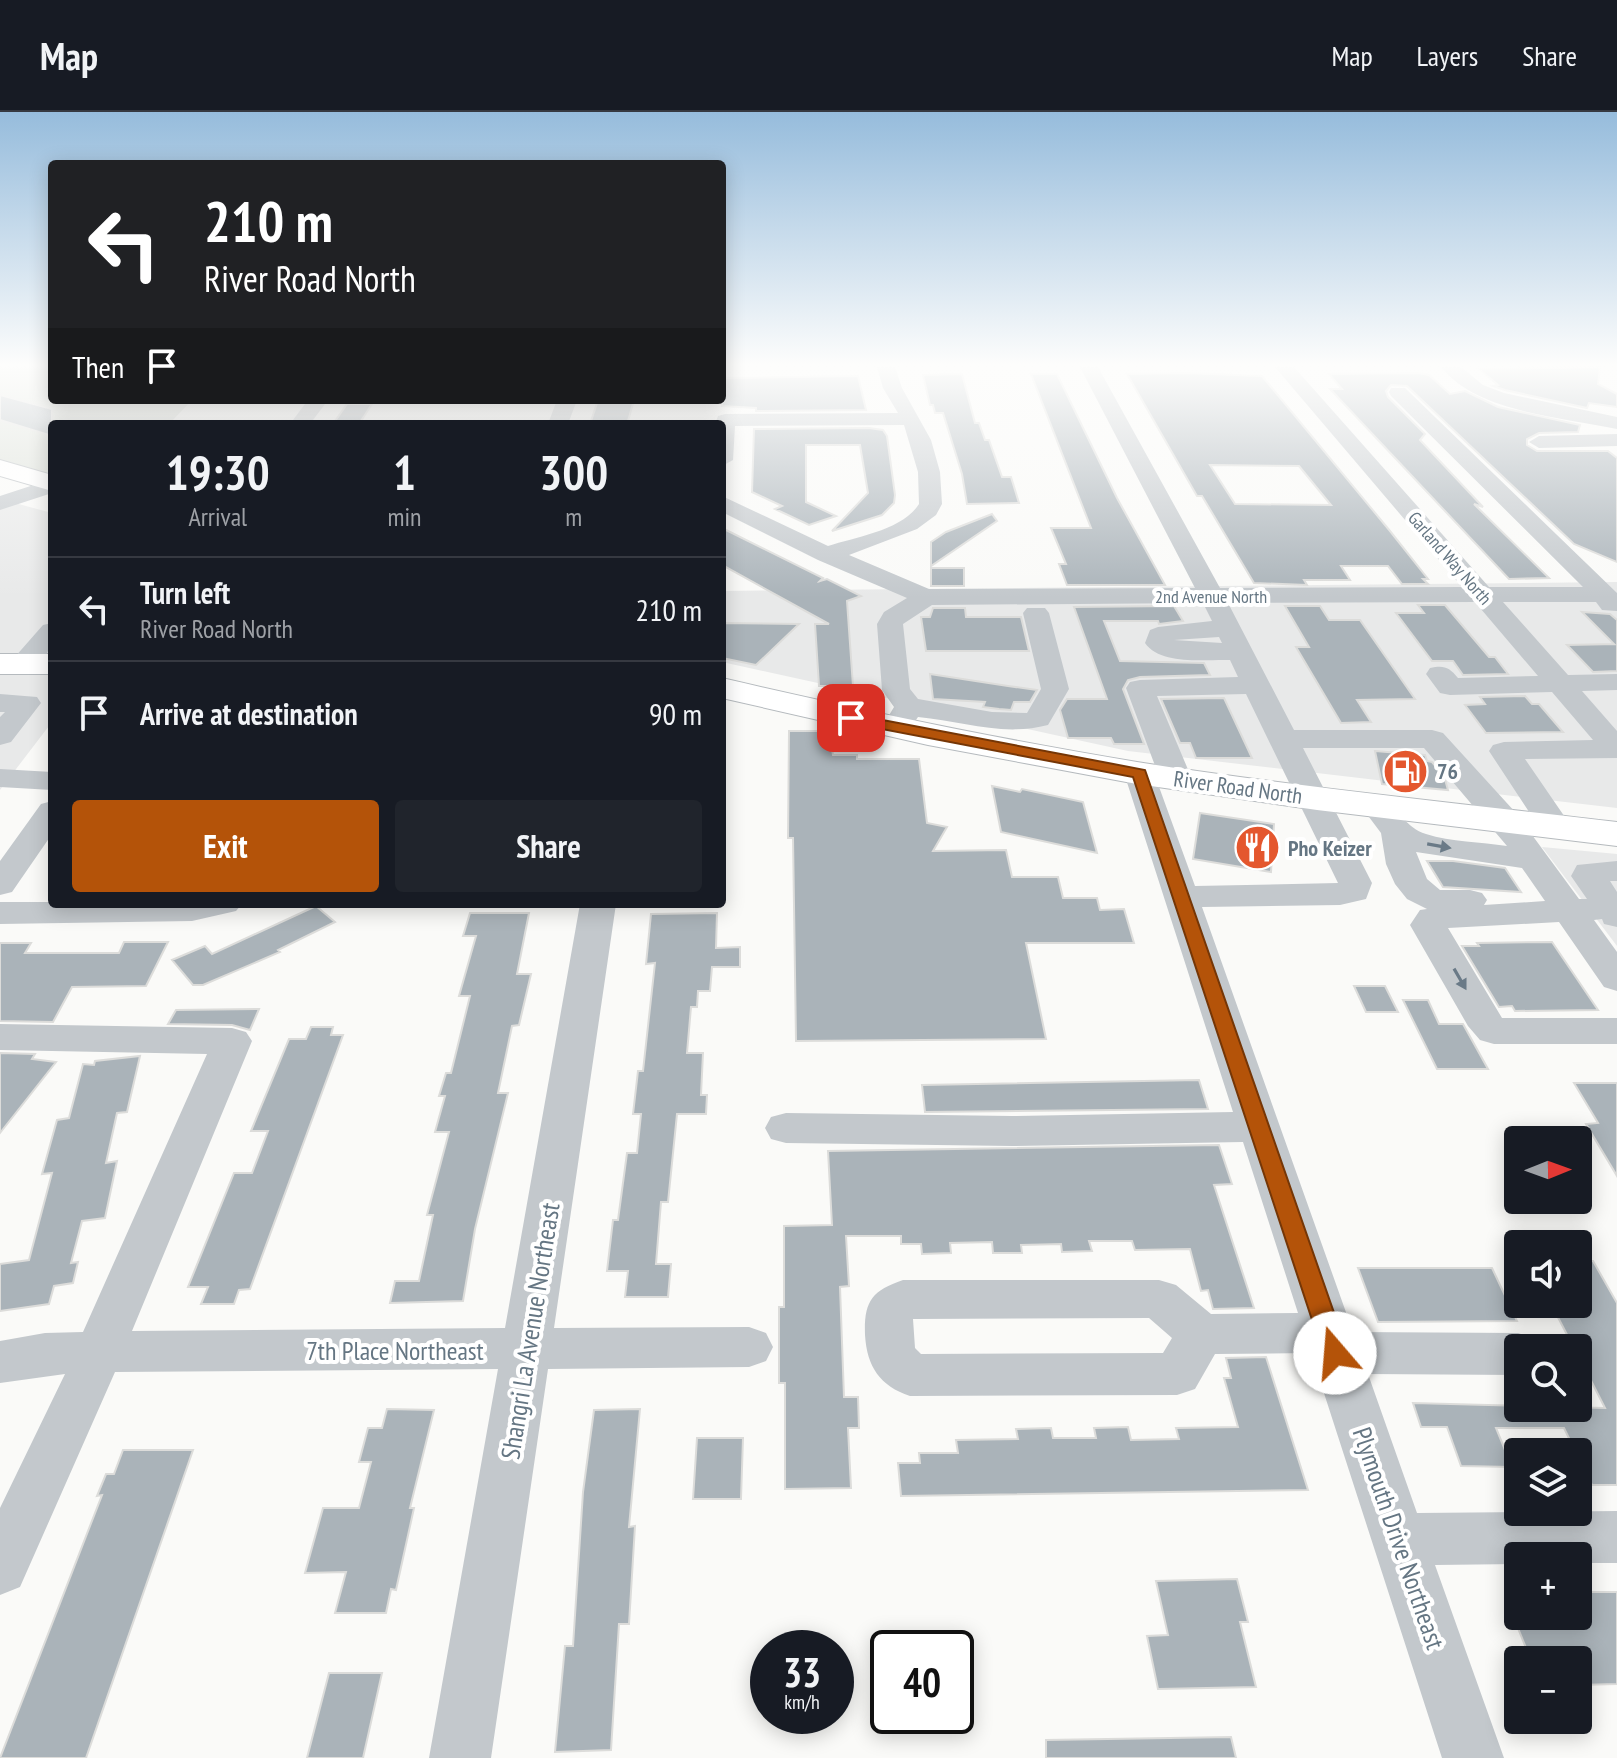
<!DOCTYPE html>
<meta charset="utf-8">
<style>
body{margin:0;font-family:"PT Sans Narrow",sans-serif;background:#20242c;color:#f1f3f6;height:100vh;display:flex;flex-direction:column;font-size:30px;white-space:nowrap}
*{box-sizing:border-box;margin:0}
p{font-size:26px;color:#9ea1a6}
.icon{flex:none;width:44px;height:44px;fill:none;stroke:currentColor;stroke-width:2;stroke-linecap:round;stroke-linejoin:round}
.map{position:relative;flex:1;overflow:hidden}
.side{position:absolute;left:48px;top:308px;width:678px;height:488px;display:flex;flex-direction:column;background:#171b24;border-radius:8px;box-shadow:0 4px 20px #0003}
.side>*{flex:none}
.top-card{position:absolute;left:48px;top:48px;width:678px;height:244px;border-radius:8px;box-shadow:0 4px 20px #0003;background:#202124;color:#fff;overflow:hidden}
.needle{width:52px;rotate:89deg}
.controls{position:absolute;left:1504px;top:1014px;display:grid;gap:16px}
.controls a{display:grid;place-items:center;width:88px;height:88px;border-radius:8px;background:#171b24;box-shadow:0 4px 20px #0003;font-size:40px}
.speed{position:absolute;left:750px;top:1518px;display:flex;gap:16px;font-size:40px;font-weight:700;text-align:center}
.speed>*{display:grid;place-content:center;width:104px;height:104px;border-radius:50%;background:#171b24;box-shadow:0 4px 20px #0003;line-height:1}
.speed small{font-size:20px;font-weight:400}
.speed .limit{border:4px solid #111;border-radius:12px;background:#fff;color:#111}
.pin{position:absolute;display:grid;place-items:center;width:68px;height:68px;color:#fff;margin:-34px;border-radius:16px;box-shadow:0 4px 12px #0006}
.me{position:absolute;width:88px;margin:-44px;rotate:342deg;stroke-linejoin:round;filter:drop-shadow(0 0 6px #0008)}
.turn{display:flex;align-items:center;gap:28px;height:168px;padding:0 24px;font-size:36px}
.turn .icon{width:104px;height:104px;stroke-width:2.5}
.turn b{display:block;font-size:56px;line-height:68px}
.then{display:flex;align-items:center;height:76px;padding:0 24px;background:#0003;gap:16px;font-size:30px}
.eta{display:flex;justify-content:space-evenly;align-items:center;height:136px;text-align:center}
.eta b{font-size:48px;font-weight:800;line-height:56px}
.primary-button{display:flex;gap:16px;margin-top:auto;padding:16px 24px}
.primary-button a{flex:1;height:92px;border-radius:8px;background:#b45309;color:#fff;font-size:32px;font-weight:800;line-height:92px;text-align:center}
.primary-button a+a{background:#20242c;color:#f1f3f6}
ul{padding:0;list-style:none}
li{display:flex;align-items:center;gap:24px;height:104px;padding:0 24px;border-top:2px solid #363941}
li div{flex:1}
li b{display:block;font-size:30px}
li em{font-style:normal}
header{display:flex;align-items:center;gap:48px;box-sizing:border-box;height:112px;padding:0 40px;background:#171b24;border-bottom:2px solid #363941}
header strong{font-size:38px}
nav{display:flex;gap:44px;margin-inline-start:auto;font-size:28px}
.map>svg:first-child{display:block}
.built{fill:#e8e9e9}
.green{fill:#dadfd7}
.building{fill:#aab3b9;stroke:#dcdcda;stroke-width:2;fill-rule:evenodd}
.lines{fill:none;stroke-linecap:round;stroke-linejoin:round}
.major-casing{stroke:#b5babe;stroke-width:2}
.minor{fill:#c3c8cc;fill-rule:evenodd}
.major{fill:#fff;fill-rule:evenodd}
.oneway{fill:#6a7a87}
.route{fill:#b45309;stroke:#753606;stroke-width:2}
.labels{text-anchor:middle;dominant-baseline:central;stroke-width:8;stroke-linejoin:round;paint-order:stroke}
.far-street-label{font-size:18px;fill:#657683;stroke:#fff}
.poi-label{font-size:22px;font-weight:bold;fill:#657683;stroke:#fff;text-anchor:start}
.street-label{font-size:22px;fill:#657683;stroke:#fff}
.near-street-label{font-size:26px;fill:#657683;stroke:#fff}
</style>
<header>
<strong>Map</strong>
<nav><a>Map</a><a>Layers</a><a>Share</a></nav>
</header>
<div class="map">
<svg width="1617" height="1646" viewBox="0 0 1617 1646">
<rect width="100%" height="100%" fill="#fafaf8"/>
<path class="built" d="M0 387 52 401V610L0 678Z
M1617 470V696L1128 639 722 550V479Z
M1542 735 1617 742V834Z"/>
<path class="green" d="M0 255H52V288H192L169 312H52V363L0 348Z"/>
<path class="building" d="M1600 255 1598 272 1617 282V295L1589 291 1587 296 1505 278 1493 274 1498 273 1479 257Z
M1185 261 1262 264 1390 419 1428 467H1423L1428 472H1402L1388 454H1341L1350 468H1304L1307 473 1254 471 1202 384H1197L1127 262ZM1210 353 1299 354 1331 393 1235 392Z
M1418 261 1429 263 1450 282 1465 279 1498 295 1580 313 1578 320 1539 321 1527 327V333L1537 339H1608L1617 346V450L1574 432 1407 274 1391 273 1386 279 1388 285 1425 322 1420 328 1483 395 1474 392 1549 466 1509 467 1330 277H1342L1329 262Z
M962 262 975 311H979L985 328H989L1002 365H1011L1019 391 967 392 962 362 943 301H935L933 293H930L923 263Z
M1031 262H1057L1117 386 1165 473H1067L1059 452H1066L1051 416H1091Z
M858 264 866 298 756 299V296L722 294 723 266Z
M0 283 52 297V324L0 308Z
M598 288H634L628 309H591Z
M347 292H372L359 312H333Z
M869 316 883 318 887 324 895 383 894 391 882 403 832 419 868 381 860 333H806V390L836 404 809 413 775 397 782 394 752 380 754 317Z
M992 402 997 409 931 454V430L946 420Z
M722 416 823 466 820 469 827 467 861 484 847 489 853 574H819L815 512H829L722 453Z
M931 456H964V474H931Z
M1418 493H1445L1489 545H1495L1508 562 1463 563 1453 549H1432L1396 501H1424Z
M1174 494 1183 509 1159 512 1158 509H1104L1120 549 1204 551 1210 563 1140 565 1128 568 1123 577 1144 632H1114L1111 626H1068L1060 598 1067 587H1107L1074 495Z
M1285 494H1320L1329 508H1360L1415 587 1357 588 1371 610 1341 611 1296 535H1309Z
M933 496H965L966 505H1021L1029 539H926L921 505H930Z
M1582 500 1610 502 1617 508V559L1593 560 1567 533 1614 532Z
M722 511 799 512 756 553 722 546Z
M930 562 1008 574 1037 578 1030 590H1014L1011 598 999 597 983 595 985 590 933 587Z
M1525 584 1532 592H1539L1563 620 1486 621 1465 593 1485 592 1480 585Z
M1224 586 1252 646H1196L1190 631H1180L1161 587Z
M789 619H822V626H830L833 643H857V647H919L927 711 947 715 933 739 1006 738 1012 765H1058L1063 786H1097L1100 798 1124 797 1134 831H1026L1046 927 796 929 793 726H788Z
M1375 639 1425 643 1427 649 1432 650 1444 664 1448 678 1382 672Z
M992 674 1020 680 1022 677 1083 690 1097 741 1001 720Z
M1200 701 1274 712 1271 760 1193 747Z
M1427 749H1453L1505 756 1521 780 1443 775Z
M316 794 335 810 278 838 280 840 203 873H193L172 848 205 834 212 842Z
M470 801H529L517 862H531L519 913 512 914 498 981H508L475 1117 463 1189 390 1191 395 1169H419L433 1103H427L449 1020H435L445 984H439L446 961H451L470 884H459L476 824H463Z
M717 801 716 836 740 835V855H712L710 879H698L697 895H691L687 941H703L701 983H707L706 1002H677L668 1090H661L656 1152H671L668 1185H625L628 1159H607L613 1108H618L627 1041H637L641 1002H633L638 959H643L655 851 646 852 651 802Z
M124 830H168L146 874 72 875 53 910 0 909V831H31L25 841H119Z
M1552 830 1598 898 1515 899 1512 894 1499 895 1462 834H1479L1477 831Z
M1354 874H1385L1398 900H1366Z
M1403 888H1428L1439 912H1463L1488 957H1437Z
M259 897 250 918 232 913 168 912 176 898Z
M311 915H333L331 923H343L250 1177 239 1178 234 1192H201L208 1175H188L234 1061H252L268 1019H251L289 927H306Z
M0 941 35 942 32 947 56 950 0 1021Z
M140 944 127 1000 117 1001 106 1051 117 1049 105 1106 82 1109 71 1151 78 1150 73 1171 54 1174 49 1192 0 1199V1152L29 1148 52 1061 42 1062 57 1008 69 1006 83 952 94 953 95 949Z
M1199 968 1208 997 925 1000 922 973Z
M1574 971H1617V1064L1586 1012 1598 1011Z
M1219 1033 1232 1072 1214 1073 1254 1196 1213 1197 1208 1178 1201 1179 1190 1137 1135 1138 1132 1129H1089L1092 1139 1062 1140 1061 1132 1021 1133 1022 1141H993L992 1130 950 1131 951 1141 922 1142 921 1132H901V1124H846L849 1174 840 1175 844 1285H858L859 1316H848L851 1376 785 1377V1271H779V1195H784V1114L832 1113 828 1039Z
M1578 1149H1593L1617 1191V1373H1592L1564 1316H1496L1512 1355 1461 1354 1447 1315H1421L1413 1291 1605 1296 1578 1243V1236H1574L1551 1192H1578Z
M1358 1156H1492L1517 1209 1378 1210Z
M1266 1245 1308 1378 901 1384 898 1351H920L919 1341H958L956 1328 1018 1327 1016 1317 1051 1316 1053 1326H1096L1094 1316 1128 1315 1131 1328 1179 1327 1176 1316 1238 1315 1224 1266H1231L1226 1246Z
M387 1297 434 1298 410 1396H414L396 1478 391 1477 386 1501H335L346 1460 305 1461 323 1396H359L371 1350H359L368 1316H382Z
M640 1297 629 1415 635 1414 629 1512H619L611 1638 555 1640 565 1534H573L583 1380 594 1298Z
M697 1326H743L741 1387H693Z
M123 1338H193L86 1646H0L102 1383 97 1384 106 1362H114Z
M1237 1467 1248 1510H1240L1256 1575 1158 1577 1147 1524 1168 1523 1156 1469Z
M1578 1480H1617V1572L1578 1573V1548H1531L1513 1504H1578Z
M329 1561H382L363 1646H307Z
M1231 1625 1236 1646H1046V1628Z"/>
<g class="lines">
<defs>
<path id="major" d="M0 348 52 363V379L0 364Z
M0 542H52V562H0Z
M722 566C859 598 998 627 1137 650 1296 675 1457 691 1617 710V734L1317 698 1137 672 928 633 722 586Z"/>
</defs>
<use href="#major" class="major-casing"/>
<path class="minor" d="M877 255H895L902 276 931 328 940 360 942 392 936 403 917 417 849 443 929 477 1195 476 1080 255H1098L1220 476 1462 475 1275 255H1294L1489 475H1583L1391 284 1389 280 1391 276H1405L1617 481V499L1602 498 1596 490H1503L1568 563 1617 562V578L1582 579 1617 619V646L1525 647 1571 714 1567 721 1555 724 1543 721 1489 639 1493 633 1504 630 1593 628 1552 580 1450 583 1440 581 1426 562 1430 556C1444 553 1449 555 1458 566L1538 564 1475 490 1228 491 1294 618H1432L1443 621 1516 701 1579 787H1587L1571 764 1577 753 1617 749V769H1610L1617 780V815L1604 812 1602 807 1594 808 1617 840V879L1604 875 1559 810 1448 816 1502 906H1617V932H1494L1480 928 1468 914 1410 813 1420 798 1427 797 1407 787 1395 772 1386 752 1381 721 1369 705 1374 698C1400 692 1403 715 1426 722 1451 730 1481 730 1507 734L1424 636H1303L1372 771 1366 787 1340 793 1202 795 1353 1220 1518 1221 1535 1227 1540 1236H1518V1263L1368 1262 1417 1401 1617 1399V1451H1578V1444H1518V1452L1435 1453 1504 1646H1442L1311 1241 1215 1242 1195 1277 1177 1283 910 1284C880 1274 867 1255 865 1223 864 1190 871 1179 903 1168H1159L1176 1173 1211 1202 1298 1201 1243 1030 1012 1034 786 1031 771 1027 765 1016 771 1005 786 1001 1012 1004 1233 1000 1124 661 1128 654 1139 652 1150 654 1154 661 1195 774 1338 771 1246 582 1157 584 1192 667 1187 674 1176 676 1165 674 1160 667 1126 576 1130 570 1140 568 1238 565 1230 548C1206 547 1161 554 1145 531L1150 518 1158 515 1212 509 1203 491 932 493 903 512 910 577 918 587 992 600 1027 601 1041 577 1023 501 1027 496H1045L1049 501 1069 577 1048 613C1002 625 963 609 918 605L907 621 897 624 887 621 882 615 894 595 882 578 877 512 884 500 907 486 818 448 722 400V384L828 434C856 425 903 418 919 392L918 360 904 313 735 314 733 348 722 354V312H715L718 304 725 302 898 301 883 276ZM1219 525 1222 531 1174 528ZM1416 740 1522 756 1545 789 1484 793 1487 788 1482 781 1470 778H1440L1427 767ZM1149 1206 1172 1226 1163 1241 921 1242 915 1236 913 1207Z
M1441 255H1461L1483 273 1504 281 1617 305V317C1562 305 1478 301 1441 255Z
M308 288H328L310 312H290Z
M557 288H577L568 312H548Z
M1617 322V334L1539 336 1529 330 1539 324Z
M52 367V381L0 398V384Z
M52 511C52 535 45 566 14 558L10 552 14 546 43 513Z
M0 582 37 585 41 591 11 630 0 633V605L5 600H0Z
M0 657 52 660V678L0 675Z
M52 689V722L12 780 0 783V749L41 692Z
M0 790H52V792H242L236 799 192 809 0 812Z
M580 792H616L554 1216 749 1215 766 1221 773 1235 766 1249 749 1255 548 1257 491 1646H429L498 1257 115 1260 20 1475 0 1483V1396L65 1262 0 1271V1229L45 1221 83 1220 207 942 0 938V912L232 916 246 920 252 929 132 1219 505 1216Z"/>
<use href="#major" class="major"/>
</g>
<defs><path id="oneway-solid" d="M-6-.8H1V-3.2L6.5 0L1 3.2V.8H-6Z" transform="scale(2)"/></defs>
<g class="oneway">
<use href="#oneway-solid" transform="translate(1439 734) rotate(10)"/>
<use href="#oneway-solid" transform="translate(1460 867) rotate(60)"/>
</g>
<linearGradient id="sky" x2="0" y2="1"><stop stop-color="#96bcdc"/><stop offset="0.52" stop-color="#fdfdfc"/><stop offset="1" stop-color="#fdfdfc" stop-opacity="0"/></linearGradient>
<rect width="1617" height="486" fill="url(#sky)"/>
<path class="route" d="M851 602 1145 658 1348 1241 1344 1248 1335 1251 1327 1248 1323 1241 1133 665 845 610V603Z"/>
<defs>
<symbol id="fuel-disc" viewBox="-11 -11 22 22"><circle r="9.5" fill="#e4572e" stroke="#fff"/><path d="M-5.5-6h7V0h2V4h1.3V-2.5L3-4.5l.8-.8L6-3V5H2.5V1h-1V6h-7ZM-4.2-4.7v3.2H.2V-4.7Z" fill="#fff"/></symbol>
<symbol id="restaurant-disc" viewBox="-11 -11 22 22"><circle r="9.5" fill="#e4572e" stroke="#fff"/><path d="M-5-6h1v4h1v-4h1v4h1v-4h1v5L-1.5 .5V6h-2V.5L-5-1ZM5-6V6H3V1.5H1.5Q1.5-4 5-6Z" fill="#fff"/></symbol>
</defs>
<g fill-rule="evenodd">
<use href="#fuel-disc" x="1380" y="634" width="51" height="51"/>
<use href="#restaurant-disc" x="1232" y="710" width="51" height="51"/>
</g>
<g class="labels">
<g class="far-street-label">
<text transform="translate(1450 446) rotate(49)">Garland Way North</text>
<text x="1211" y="484">2nd Avenue North</text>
</g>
<g class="poi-label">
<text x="1437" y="659">76</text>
<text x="1288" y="736">Pho Keizer</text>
</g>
<g class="street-label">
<text transform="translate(1238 675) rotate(8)">River Road North</text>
</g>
<g class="near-street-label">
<text transform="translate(530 1219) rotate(-81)">Shangri La Avenue Northeast</text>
<text x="395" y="1238">7th Place Northeast</text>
<text transform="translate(1399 1426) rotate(71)">Plymouth Drive Northeast</text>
</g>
</g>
</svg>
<div class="controls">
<a><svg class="needle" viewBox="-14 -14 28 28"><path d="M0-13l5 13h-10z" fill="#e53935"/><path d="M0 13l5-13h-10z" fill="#9ea1a6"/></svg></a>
<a><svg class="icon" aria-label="sound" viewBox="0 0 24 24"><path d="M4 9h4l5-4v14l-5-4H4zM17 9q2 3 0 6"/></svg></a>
<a><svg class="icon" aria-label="search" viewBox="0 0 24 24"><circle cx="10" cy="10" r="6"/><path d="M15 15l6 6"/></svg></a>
<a><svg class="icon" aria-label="layers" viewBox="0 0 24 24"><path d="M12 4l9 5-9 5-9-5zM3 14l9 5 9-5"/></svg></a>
<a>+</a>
<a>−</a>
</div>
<div class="speed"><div>33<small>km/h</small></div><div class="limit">40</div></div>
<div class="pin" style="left:851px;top:606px;background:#d93025"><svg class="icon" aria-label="arrive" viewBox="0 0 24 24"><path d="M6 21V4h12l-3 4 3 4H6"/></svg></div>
<svg class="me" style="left:1335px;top:1241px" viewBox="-20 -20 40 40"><circle r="19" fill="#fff"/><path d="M0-13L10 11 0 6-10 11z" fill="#b45309"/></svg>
<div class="top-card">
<div class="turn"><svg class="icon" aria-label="left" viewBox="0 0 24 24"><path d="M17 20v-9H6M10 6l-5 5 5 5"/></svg><div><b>210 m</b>River Road North</div></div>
<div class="then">Then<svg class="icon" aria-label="arrive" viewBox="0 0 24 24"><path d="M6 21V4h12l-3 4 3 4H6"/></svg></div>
</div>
<section class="side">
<div class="eta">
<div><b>19:30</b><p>Arrival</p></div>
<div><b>1</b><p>min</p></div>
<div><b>300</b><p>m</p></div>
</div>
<ul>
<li><svg class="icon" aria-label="left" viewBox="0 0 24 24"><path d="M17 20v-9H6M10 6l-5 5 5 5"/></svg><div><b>Turn left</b><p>River Road North</p></div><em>210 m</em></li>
<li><svg class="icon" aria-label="arrive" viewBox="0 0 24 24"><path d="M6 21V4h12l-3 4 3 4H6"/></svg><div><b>Arrive at destination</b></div><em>90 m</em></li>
</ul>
<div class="primary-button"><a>Exit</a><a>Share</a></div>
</section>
</div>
